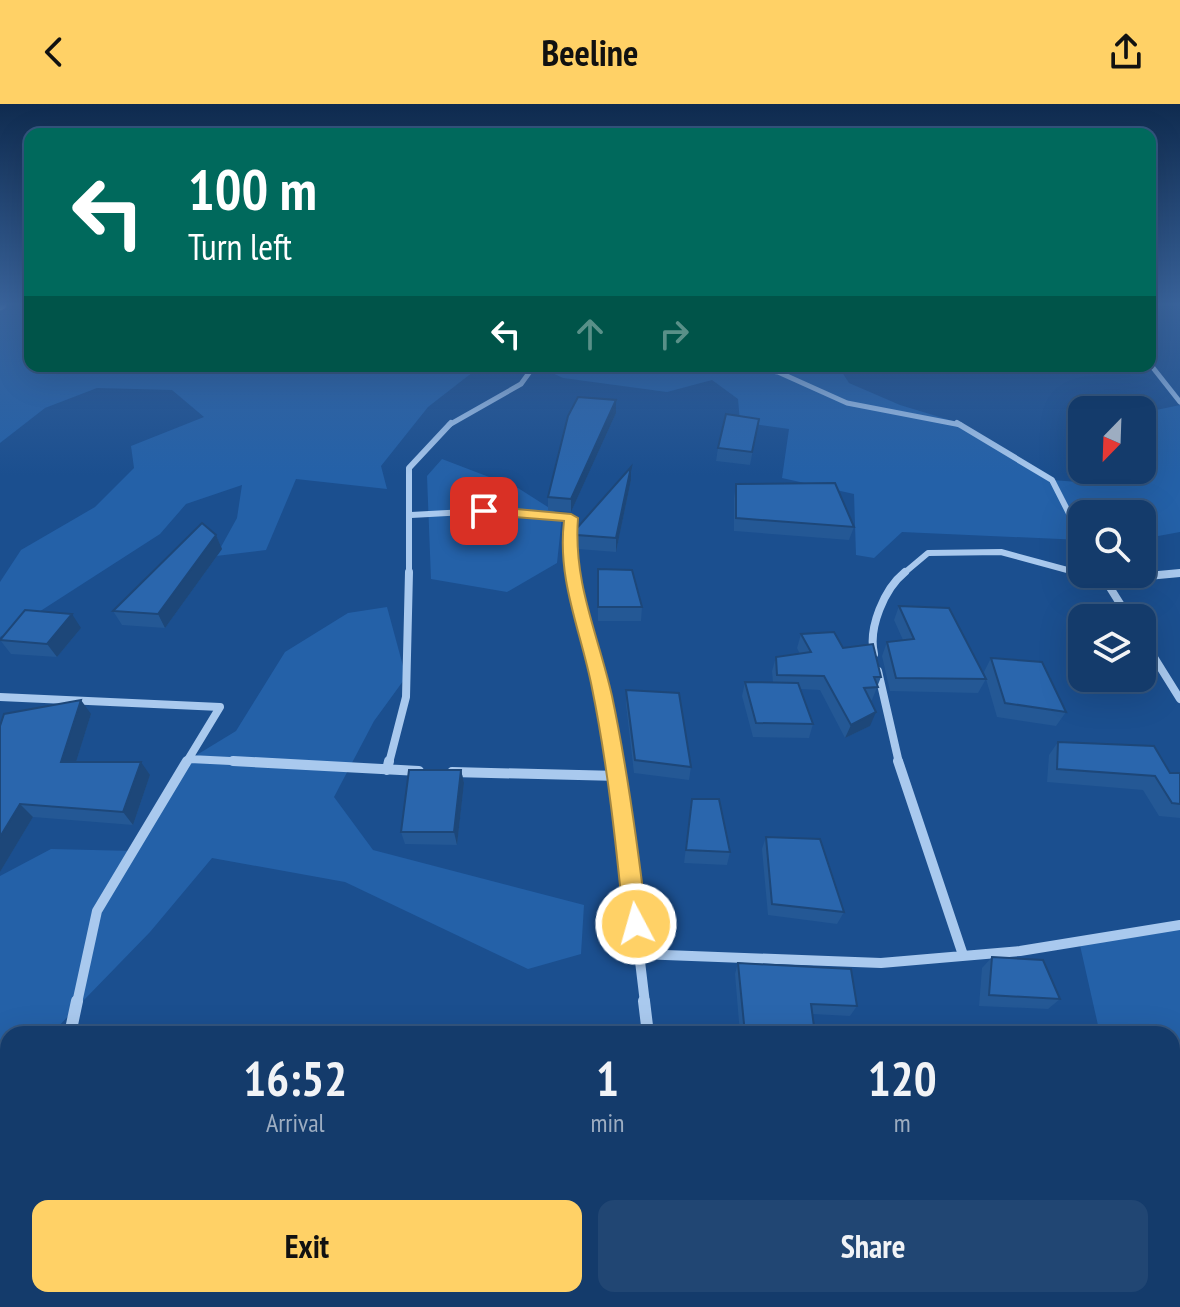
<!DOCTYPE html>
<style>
body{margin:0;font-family:"PT Sans Narrow",sans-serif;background:#214673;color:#f1f3f6;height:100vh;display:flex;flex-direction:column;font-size:30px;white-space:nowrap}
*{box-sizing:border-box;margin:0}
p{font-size:26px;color:#9dadc1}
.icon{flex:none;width:44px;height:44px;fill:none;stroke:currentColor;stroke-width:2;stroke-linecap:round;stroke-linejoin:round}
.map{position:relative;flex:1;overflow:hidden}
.panel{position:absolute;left:0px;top:922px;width:1180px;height:282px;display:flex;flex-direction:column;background:#143b6b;border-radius:24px 24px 0 0;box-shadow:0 8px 32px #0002,0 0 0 2px #33557e}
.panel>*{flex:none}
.banner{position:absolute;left:24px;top:24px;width:1132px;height:244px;border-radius:16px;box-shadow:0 8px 32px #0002,0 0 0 2px #33557e;background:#00695c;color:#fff;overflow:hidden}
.needle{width:52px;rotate:203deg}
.controls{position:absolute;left:1068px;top:292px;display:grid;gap:16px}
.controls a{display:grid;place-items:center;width:88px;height:88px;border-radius:16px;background:#143b6b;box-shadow:0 8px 32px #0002,0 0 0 2px #33557e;font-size:40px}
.pin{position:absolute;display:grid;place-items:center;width:68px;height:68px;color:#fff;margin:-34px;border-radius:16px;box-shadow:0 4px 12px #0006}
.me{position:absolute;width:88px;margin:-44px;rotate:354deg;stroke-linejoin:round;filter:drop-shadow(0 0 6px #0008)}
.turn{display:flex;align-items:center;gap:28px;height:168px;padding:0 32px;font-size:36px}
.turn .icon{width:104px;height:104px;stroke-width:2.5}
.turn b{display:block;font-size:56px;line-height:68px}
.lanes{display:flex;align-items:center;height:76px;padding:0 32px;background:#0003;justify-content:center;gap:40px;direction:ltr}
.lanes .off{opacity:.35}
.eta{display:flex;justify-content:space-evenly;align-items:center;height:136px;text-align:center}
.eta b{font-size:48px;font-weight:800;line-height:56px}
.button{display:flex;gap:16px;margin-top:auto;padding:16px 32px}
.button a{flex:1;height:92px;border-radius:16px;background:#ffd166;color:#111;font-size:32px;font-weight:800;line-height:92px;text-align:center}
.button a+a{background:#214673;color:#f1f3f6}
header{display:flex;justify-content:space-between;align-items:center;height:104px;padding:0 32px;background:#ffd166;color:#111;font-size:36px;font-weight:800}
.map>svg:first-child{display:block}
.green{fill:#2461a8}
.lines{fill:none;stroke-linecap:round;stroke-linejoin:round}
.minor-far4{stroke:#a9c9ee;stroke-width:5}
.minor-far3{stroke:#a9c9ee;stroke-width:6}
.minor-far2{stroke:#a9c9ee;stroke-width:8}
.minor-far1{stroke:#a9c9ee;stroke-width:10}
.minor{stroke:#a9c9ee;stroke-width:12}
.wall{fill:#245895}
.shaded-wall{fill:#1d4779}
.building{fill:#2a66ad;stroke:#1d4779;stroke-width:2}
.route{fill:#ffd166;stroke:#a68842;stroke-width:2}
</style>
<header><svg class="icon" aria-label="back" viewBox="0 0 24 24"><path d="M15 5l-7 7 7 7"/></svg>Beeline<svg class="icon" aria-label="share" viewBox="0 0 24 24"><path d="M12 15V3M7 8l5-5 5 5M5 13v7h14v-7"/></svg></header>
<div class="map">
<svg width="1180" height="1203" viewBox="0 0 1180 1203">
<rect width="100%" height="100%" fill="#1b4f8f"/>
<path class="green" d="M0 202H30V262H474L473 268 428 303 381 362 387 385 296 375 266 446 216 452 237 414 242 381 186 400 160 430 0 533V478L21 446 95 403 134 364 131 342 204 313 172 286 97 284 45 304 0 339Z
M538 262H838L849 279 900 301 956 318 1052 376 1104 380 1116 366H1142V309L1180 301V428L1142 435V410H1082V436L902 428 874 454 856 451 854 390 782 374 789 325 740 318 738 295 712 276 667 288 563 274Z
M442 355 518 384 562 412 557 459 507 488 431 475 427 372Z
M387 503 406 573 374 617 334 693 373 746 584 801 581 850 528 865 345 778 212 754 150 828 51 930H8V981L0 991V772L51 745 134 747 190 655 236 627 285 548 348 509Z
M1180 821V1203H730L728 1196H1172V930H1100L1079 837Z"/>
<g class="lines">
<path class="minor-far4" d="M0 204 4 202
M1150 260 1180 298
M735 262 778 268 847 299 961 321
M449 321 521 280 534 262"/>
<path class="minor-far3" d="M957 319 1052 376 1082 435
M411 411 484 407 571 414 572 470
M409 470V364L451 319
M903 470 928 449 1001 448 1082 470
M1170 470 1180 469"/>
<path class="minor-far2" d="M572 468 575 494 595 553 616 659
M1074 468 1082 470
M1083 470 1105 476 1180 469
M1104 474 1129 514
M1142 534 1180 595
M874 550C868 524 884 485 905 468
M878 567 899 659
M0 593 220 603 186 659
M190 655 271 659
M389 659 406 593 409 468"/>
<path class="minor-far1" d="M233 657 419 667
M616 657 645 899
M898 657 963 851
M387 666 389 657
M452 668 619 672
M639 850 881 859 1020 847 1180 821
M77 899 97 807 187 657"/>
<path class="minor" d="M644 897 648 930
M70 930 77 897
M715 1196 718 1203"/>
</g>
<path class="wall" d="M616 296V309L571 408 548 406V393Z
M759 315 750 361 716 357 718 344Z
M631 376 616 448 578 445 577 424Z
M736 380 854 423 849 436 734 427V394Z
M216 431 222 445 165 524 122 521 113 507Z
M598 465 642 503 641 517H598Z
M899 502 986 575 978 589 890 587 882 552 887 538 903 536 894 516Z
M81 524 57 553 11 550 0 536Z
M801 530 843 544 881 573 872 596 870 597V622L845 634 820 586 800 585 813 620 809 634 753 633 742 592 745 578 773 579 772 567 776 553 800 550 797 544Z
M991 554 1066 608 1056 622 997 613 984 568Z
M626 586 691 663 689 676 634 669 626 600Z
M91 610 76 658 150 671 133 721 33 713 0 768V622Z
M1058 638 1170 669H1180V714L1159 712 1143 686 1047 678 1049 651Z
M461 666 464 679 457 741 405 740 401 728Z
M692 695 730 748 727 761 684 759Z
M766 733 844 808 837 820 768 811 762 745Z
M992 853 1060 895 1048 905 979 902 982 864Z
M738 859 857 902 850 912 813 910 815 930H740L735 870Z"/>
<path class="shaded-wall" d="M616 296V309L571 408V395Z
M631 363V376L616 448V434Z
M216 431 222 445 165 524 158 510Z
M72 510 81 524 57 553 47 540Z
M81 596 91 610 72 671 61 658Z
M876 608 870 622 845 634 851 621Z
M141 658 150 671 133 721 123 708Z
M461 666 464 679 457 741 454 728Z
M20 700 33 713 0 768V733Z
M47 1196H66L64 1203H44Z"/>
<path class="building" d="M578 293 616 296 571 395 548 393 568 312Z
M726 310 759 315 752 348 718 344Z
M631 363 616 434 577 431V424Z
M835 379 854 423 736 414V380Z
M202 419 216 431 158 510 113 507Z
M598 465 632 466 642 503H598Z
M899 502 949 504 986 575 896 574 887 538 914 535Z
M25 506 72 510 47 540 0 536Z
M834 528 843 544 873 540 881 573H874L878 583 864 584 876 608 851 621 824 572 777 571 776 553 811 548 801 530Z
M991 554 1042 558 1066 608 1005 599Z
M745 578 798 579 813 620 756 619Z
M626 586 679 589 691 663 635 656Z
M81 596 61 658H141L123 708 20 700 0 733V622L4 610Z
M1058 638 1154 642 1170 669H1180V700L1172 699 1155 672 1057 665Z
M409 666H461L454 728H401Z
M692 695H719L730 748 686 746Z
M766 733 820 735 844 808 772 800Z
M992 853 1043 856 1060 895 989 891Z
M738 859 851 865 857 902 811 900 815 930H745Z
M0 1177H8V1196H47L44 1203H0Z
M203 1196H539L540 1203H201Z"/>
<linearGradient id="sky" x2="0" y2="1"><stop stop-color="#0f2b4f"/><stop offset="0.54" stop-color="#39639b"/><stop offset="1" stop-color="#39639b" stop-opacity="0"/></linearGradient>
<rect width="1180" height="371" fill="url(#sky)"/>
<path class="route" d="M484 402 571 410 578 414C573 479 598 530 612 592 628 668 638 743 647 820L644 828 636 831 628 828 624 820C616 741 608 663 592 584 581 527 557 477 564 417L479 410 477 407Z"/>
</svg>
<div class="controls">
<a><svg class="needle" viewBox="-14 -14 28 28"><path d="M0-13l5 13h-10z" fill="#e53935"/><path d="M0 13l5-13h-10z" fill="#9dadc1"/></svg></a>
<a><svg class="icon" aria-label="search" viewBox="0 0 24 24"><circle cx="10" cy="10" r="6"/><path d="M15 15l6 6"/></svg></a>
<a><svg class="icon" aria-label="layers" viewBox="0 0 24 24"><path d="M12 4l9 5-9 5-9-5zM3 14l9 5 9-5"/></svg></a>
</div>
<div class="pin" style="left:484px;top:407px;background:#d93025"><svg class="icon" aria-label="arrive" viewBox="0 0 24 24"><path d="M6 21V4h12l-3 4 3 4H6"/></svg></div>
<svg class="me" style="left:636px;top:820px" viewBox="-20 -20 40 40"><circle r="17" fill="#ffd166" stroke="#fff" stroke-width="3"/><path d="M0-11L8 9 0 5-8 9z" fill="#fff"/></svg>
<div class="banner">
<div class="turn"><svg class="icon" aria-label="left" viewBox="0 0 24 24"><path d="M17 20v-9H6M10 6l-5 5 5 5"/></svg><div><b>100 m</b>Turn left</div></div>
<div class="lanes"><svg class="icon" aria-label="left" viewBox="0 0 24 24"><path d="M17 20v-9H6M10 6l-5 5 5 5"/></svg><svg class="icon off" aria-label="ahead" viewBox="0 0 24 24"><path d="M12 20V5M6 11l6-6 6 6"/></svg><svg class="icon off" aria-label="right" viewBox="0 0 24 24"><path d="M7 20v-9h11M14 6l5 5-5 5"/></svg></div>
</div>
<section class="panel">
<div class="eta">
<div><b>16:52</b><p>Arrival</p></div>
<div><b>1</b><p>min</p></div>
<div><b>120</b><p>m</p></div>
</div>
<div class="button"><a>Exit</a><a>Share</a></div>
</section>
</div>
